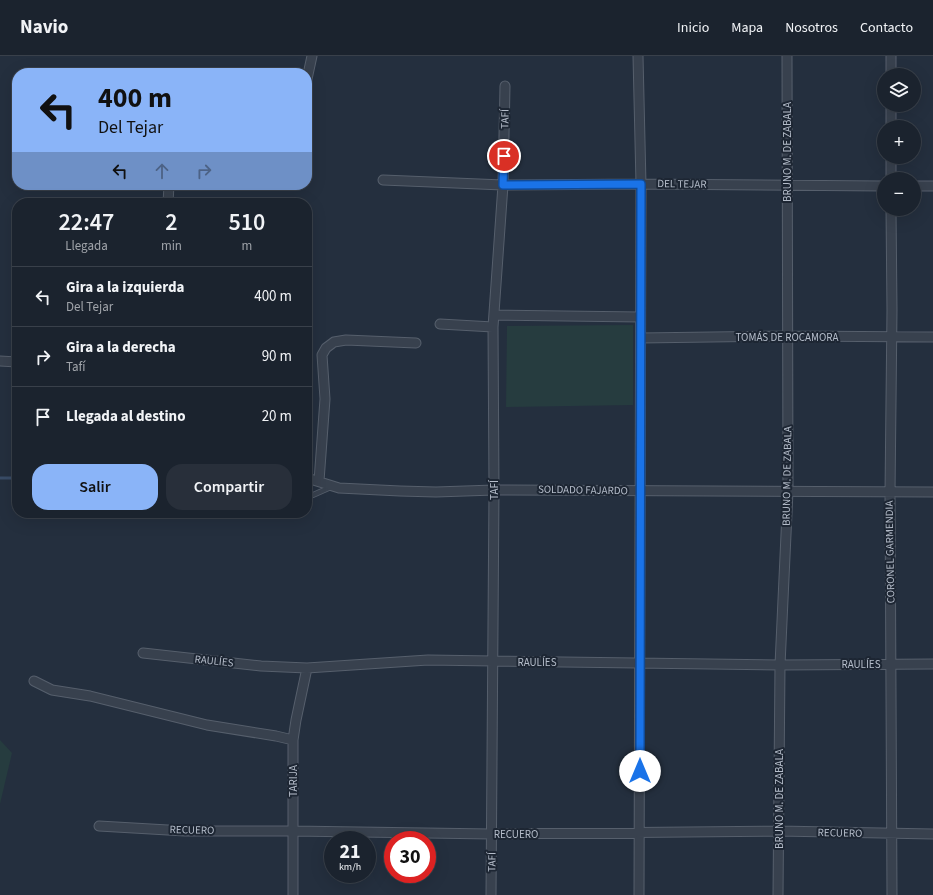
<!DOCTYPE html>
<html lang="es">
<meta charset="utf-8">
<style>
body{margin:0;font-family:"Source Sans 3",sans-serif;background:#282f3a;color:#f1f3f6;height:100vh;display:flex;flex-direction:column;font-size:15px;white-space:nowrap}
*{box-sizing:border-box;margin:0}
p{font-size:13px;color:#a0a4aa}
.icon{flex:none;width:22px;height:22px;fill:none;stroke:currentColor;stroke-width:2;stroke-linecap:round;stroke-linejoin:round}
.map{position:relative;flex:1;overflow:hidden}
.panel{position:absolute;left:12px;top:142px;width:300px;height:320px;display:flex;flex-direction:column;background:#1b232e;border-radius:16px;box-shadow:0 4px 16px #0002,0 0 0 1px #39404a}
.panel>*{flex:none}
.banner{position:absolute;left:12px;top:12px;width:300px;height:122px;border-radius:16px;box-shadow:0 4px 16px #0002,0 0 0 1px #39404a;background:#8ab4f8;color:#111;overflow:hidden}
.fabs{position:absolute;left:877px;top:12px;display:grid;gap:8px}
.fabs a{display:grid;place-items:center;width:44px;height:44px;border-radius:50%;background:#1b232e;box-shadow:0 4px 16px #0002,0 0 0 1px #39404a;font-size:20px}
.speed{position:absolute;left:324px;top:775px;display:flex;gap:8px;font-size:20px;font-weight:700;text-align:center}
.speed>*{display:grid;place-content:center;width:52px;height:52px;border-radius:50%;background:#1b232e;box-shadow:0 4px 16px #0002,0 0 0 1px #39404a;line-height:1}
.speed small{font-size:10px;font-weight:400}
.speed .limit{border:6px solid #d22;background:#fff;color:#111}
.pin{position:absolute;display:grid;place-items:center;width:34px;height:34px;color:#fff;margin:-17px;border:2px solid #fff;border-radius:50%;box-shadow:0 1px 4px #0007}
.me{position:absolute;width:44px;margin:-22px;rotate:0deg;stroke-linejoin:round;filter:drop-shadow(0 0 3px #0008)}
.turn{display:flex;align-items:center;gap:14px;height:84px;padding:0 20px;font-size:18px}
.turn .icon{width:52px;height:52px;stroke-width:2.5}
.turn b{display:block;font-size:28px;line-height:34px}
.lanes{display:flex;align-items:center;height:38px;padding:0 20px;background:#0003;justify-content:center;gap:20px;direction:ltr}
.lanes .off{opacity:.35}
.eta{display:flex;justify-content:space-evenly;align-items:center;height:68px;text-align:center}
.eta b{font-size:24px;font-weight:600;line-height:28px}
.cta{display:flex;gap:8px;margin-top:auto;padding:8px 20px}
.cta a{flex:1;height:46px;border-radius:16px;background:#8ab4f8;color:#111;font-size:16px;font-weight:600;line-height:46px;text-align:center}
.cta a+a{background:#282f3a;color:#f1f3f6}
ul{padding:0;list-style:none}
li{display:flex;align-items:center;gap:12px;height:60px;padding:0 20px;border-top:1px solid #39404a}
li div{flex:1}
li b{display:block;font-size:15px}
li em{font-style:normal}
header{display:flex;align-items:center;gap:24px;box-sizing:border-box;height:56px;padding:0 20px;background:#1b232e;border-bottom:1px solid #39404a}
header strong{font-size:19px}
nav{display:flex;gap:22px;margin-inline-start:auto;font-size:14px}
.map>svg:first-child{display:block}
.green{fill:#263c3f}
.lines{fill:none;stroke-linecap:round;stroke-linejoin:round}
.stream{stroke:#394c67;stroke-width:3}
.service-casing{stroke:#565f6c;stroke-width:6}
.minor-casing{stroke:#565f6c;stroke-width:11}
.service{stroke:#38414e;stroke-width:4.5}
.minor{stroke:#38414e;stroke-width:9}
.route-casing{stroke:#114b97;stroke-width:10}
.route{stroke:#1a73e8;stroke-width:7}
.labels{text-anchor:middle;dominant-baseline:central;stroke-width:4;stroke-linejoin:round;paint-order:stroke}
.street-label{font-size:11px;fill:#b4bcc9;stroke:#1d2633}
</style>
<header>
<strong>Navio</strong>
<nav><a>Inicio</a><a>Mapa</a><a>Nosotros</a><a>Contacto</a></nav>
</header>
<div class="map">
<svg width="933" height="839" viewBox="0 0 933 839">
<rect width="100%" height="100%" fill="#242f3e"/>
<path class="green" d="M633 269V349L506 351 507 270Z
M0 684 12 697 0 748Z"/>
<g class="lines">
<path class="stream" d="M0 422H17"/>
<defs>
<path id="service" d="M307 440 313 439 331 431"/>
<path id="minor" d="M638 0 641 128 639 839
M891 19V0
M307 23 312 0
M891 71V49
M891 123V101
M383 124 503 129 641 128 884 130
M914 130H933
M168 147 169 129
M891 153 892 254 890 437 892 839
M495 259 640 261
M440 268 493 271
M641 282 789 280 933 281
M0 305 17 306
M307 422 339 432 400 435 436 436 494 434 933 436
M319 425 325 343 322 299 326 292 334 286 346 284 416 287
M143 597 261 610 307 612 428 604 780 609 933 608
M34 625 52 634 90 640 207 669 276 680 293 684
M99 770 185 775H293L492 778 779 775 933 778
M293 839V684L296 664 307 612
M491 839 494 434 493 271 503 129 505 30
M778 839 780 609 788 435 787 0"/>
</defs>
<use href="#service" class="service-casing"/>
<use href="#minor" class="minor-casing"/>
<use href="#service" class="service"/>
<use href="#minor" class="minor"/>
</g>
<g class="lines">
<defs>
<path id="route" d="M504 100 503 129 641 128 640 715"/>
</defs>
<use href="#route" class="route-casing"/>
<use href="#route" class="route"/>
</g>
<g class="labels">
<g class="street-label">
<text transform="translate(505 63) rotate(-89)">TAFÍ</text>
<text transform="translate(787 96) rotate(-90)">BRUNO M. DE ZABALA</text>
<text transform="translate(682 128) rotate(1)">DEL TEJAR</text>
<text x="787" y="281">TOMÁS DE ROCAMORA</text>
<text transform="translate(787 420) rotate(-89)">BRUNO M. DE ZABALA</text>
<text transform="translate(494 434) rotate(-90)">TAFÍ</text>
<text transform="translate(583 434) rotate(1)">SOLDADO FAJARDO</text>
<text transform="translate(890 496) rotate(-91)">CORONEL GARMENDIA</text>
<text transform="translate(214 605) rotate(6)">RAULÍES</text>
<text x="537" y="606">RAULÍES</text>
<text x="861" y="608">RAULÍES</text>
<text transform="translate(293 725) rotate(-90)">TARIJA</text>
<text transform="translate(779 743) rotate(-90)">BRUNO M. DE ZABALA</text>
<text transform="translate(192 774) rotate(1)">RECUERO</text>
<text transform="translate(840 777) rotate(1)">RECUERO</text>
<text x="516" y="778">RECUERO</text>
<text transform="translate(492 806) rotate(-89)">TAFÍ</text>
</g>
</g>
</svg>
<div class="fabs">
<a><svg class="icon" aria-label="layers" viewBox="0 0 24 24"><path d="M12 4l9 5-9 5-9-5zM3 14l9 5 9-5"/></svg></a>
<a>+</a>
<a>−</a>
</div>
<div class="speed"><div>21<small>km/h</small></div><div class="limit">30</div></div>
<div class="pin" style="left:504px;top:100px;background:#d93025"><svg class="icon" aria-label="arrive" viewBox="0 0 24 24"><path d="M6 21V4h12l-3 4 3 4H6"/></svg></div>
<svg class="me" style="left:640px;top:715px" viewBox="-20 -20 40 40"><circle r="19" fill="#fff"/><path d="M0-13L10 11 0 6-10 11z" fill="#1a73e8"/></svg>
<div class="banner">
<div class="turn"><svg class="icon" aria-label="left" viewBox="0 0 24 24"><path d="M17 20v-9H6M10 6l-5 5 5 5"/></svg><div><b>400 m</b>Del Tejar</div></div>
<div class="lanes"><svg class="icon" aria-label="left" viewBox="0 0 24 24"><path d="M17 20v-9H6M10 6l-5 5 5 5"/></svg><svg class="icon off" aria-label="ahead" viewBox="0 0 24 24"><path d="M12 20V5M6 11l6-6 6 6"/></svg><svg class="icon off" aria-label="right" viewBox="0 0 24 24"><path d="M7 20v-9h11M14 6l5 5-5 5"/></svg></div>
</div>
<section class="panel">
<div class="eta">
<div><b>22:47</b><p>Llegada</p></div>
<div><b>2</b><p>min</p></div>
<div><b>510</b><p>m</p></div>
</div>
<ul>
<li><svg class="icon" aria-label="left" viewBox="0 0 24 24"><path d="M17 20v-9H6M10 6l-5 5 5 5"/></svg><div><b>Gira a la izquierda</b><p>Del Tejar</p></div><em>400 m</em></li>
<li><svg class="icon" aria-label="right" viewBox="0 0 24 24"><path d="M7 20v-9h11M14 6l5 5-5 5"/></svg><div><b>Gira a la derecha</b><p>Tafí</p></div><em>90 m</em></li>
<li><svg class="icon" aria-label="arrive" viewBox="0 0 24 24"><path d="M6 21V4h12l-3 4 3 4H6"/></svg><div><b>Llegada al destino</b></div><em>20 m</em></li>
</ul>
<div class="cta"><a>Salir</a><a>Compartir</a></div>
</section>
</div>
